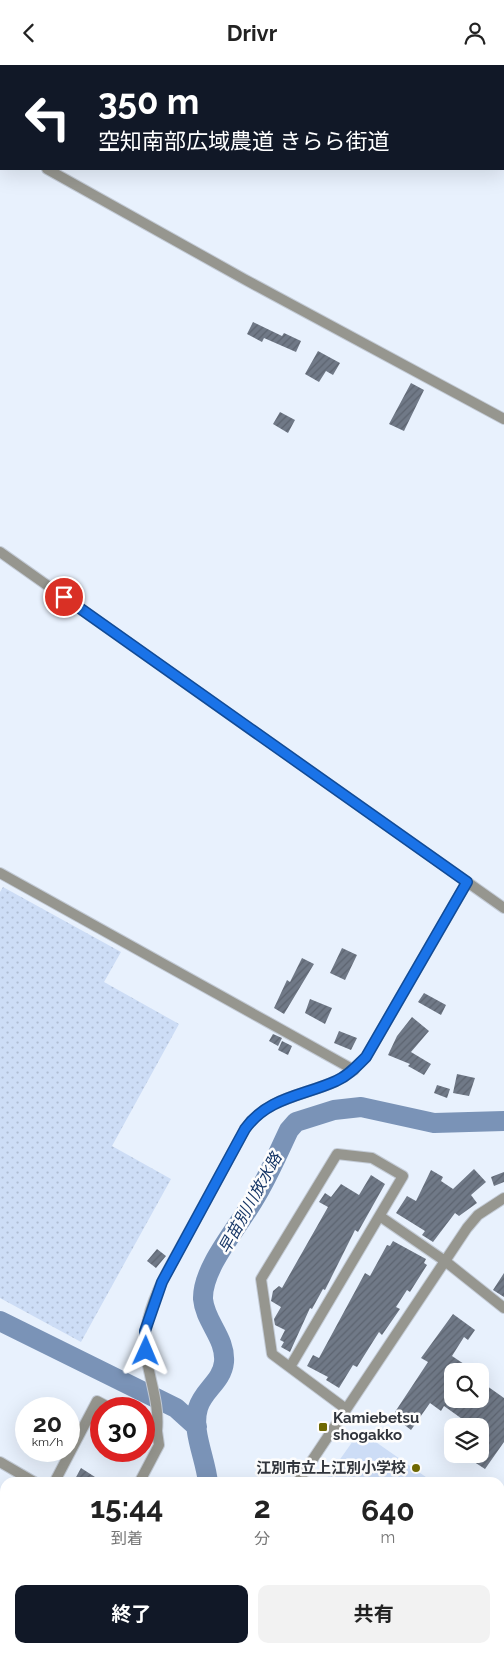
<!DOCTYPE html>
<html lang="ja">
<meta charset="utf-8">
<style>
body{margin:0;font-family:Raleway,"Noto Sans JP",sans-serif;background:#f2f2f2;color:#222;height:100vh;display:flex;flex-direction:column;font-size:19px;white-space:nowrap}
*{box-sizing:border-box;margin:0}
p{font-size:16px;color:#767676}
.icon{flex:none;width:28px;height:28px;fill:none;stroke:currentColor;stroke-width:2;stroke-linecap:round;stroke-linejoin:round}
.map{position:relative;flex:1;overflow:hidden}
.side{position:absolute;left:0px;top:1412px;width:505px;height:176px;display:flex;flex-direction:column;background:#fff;border-radius:15px 15px 0 0;box-shadow:0 5px 20px #0002}
.side>*{flex:none}
.banner{position:absolute;left:0px;top:0px;width:505px;height:105px;box-shadow:0 5px 20px #0002;background:#111827;color:#fff;overflow:hidden}
.tools{position:absolute;left:444px;top:1298px;display:grid;gap:10px}
.tools a{display:grid;place-items:center;width:45px;height:45px;border-radius:10px;background:#fff;box-shadow:0 5px 20px #0002;font-size:25px}
.speed{position:absolute;left:15px;top:1332px;display:flex;gap:10px;font-size:25px;font-weight:700;text-align:center}
.speed>*{display:grid;place-content:center;width:65px;height:65px;border-radius:50%;background:#fff;box-shadow:0 5px 20px #0002;line-height:1}
.speed small{font-size:12px;font-weight:400}
.speed .limit{border:8px solid #d22;background:#fff;color:#111}
.pin{position:absolute;display:grid;place-items:center;width:42px;height:42px;color:#fff;margin:-21px;border:2px solid #fff;border-radius:50%;box-shadow:0 1px 5px #0007}
.me{position:absolute;width:55px;margin:-28px;rotate:1deg;stroke-linejoin:round;filter:drop-shadow(0 0 4px #0008)}
.turn{display:flex;align-items:center;gap:18px;height:105px;padding:0 15px;font-size:22px}
.turn .icon{width:65px;height:65px;stroke-width:2.5}
.turn b{display:block;font-size:35px;line-height:42px}
.eta{display:flex;justify-content:space-evenly;align-items:center;height:85px;text-align:center}
.eta b{font-size:30px;font-weight:700;line-height:35px}
.primary-button{display:flex;gap:10px;margin-top:auto;padding:10px 15px}
.primary-button a{flex:1;height:58px;border-radius:10px;background:#111827;color:#fff;font-size:20px;font-weight:700;line-height:58px;text-align:center}
.primary-button a+a{background:#f2f2f2;color:#222}
header{display:flex;justify-content:space-between;align-items:center;height:65px;padding:0 15px;background:#fff;font-size:22px;font-weight:700}
.map>svg:first-child{display:block}
.grass{fill:url(#grass-dots)}
.green{fill:#cdddf6}
.lines{fill:none;stroke-linecap:round;stroke-linejoin:round}
.river{stroke:#7a93b7;stroke-width:20}
.building{fill:url(#building-hatch)}
.minor-casing{stroke:#c3cbd6;stroke-width:12}
.tertiary-casing{stroke:#c3cbd6;stroke-width:12}
.minor{stroke:#96968f;stroke-width:10}
.tertiary{stroke:#96968f;stroke-width:10}
.route-casing{stroke:#114b97;stroke-width:12}
.route{stroke:#1a73e8;stroke-width:9}
.poi-dot{fill:#6f6903;stroke:#fdfdfd;stroke-width:2}
.labels{text-anchor:middle;dominant-baseline:central;stroke-width:5;stroke-linejoin:round;paint-order:stroke}
.poi-label{font-size:15px;font-weight:bold;fill:#31353c;stroke:#fdfdfd;text-anchor:start}
.water-label{font-size:16px;font-style:italic;fill:#163666;stroke:#fdfdfd}
</style>
<header><svg class="icon" aria-label="back" viewBox="0 0 24 24"><path d="M15 5l-7 7 7 7"/></svg>Drivr<svg class="icon" aria-label="person" viewBox="0 0 24 24"><circle cx="12" cy="8" r="4"/><path d="M4 21q1-7 8-7t8 7"/></svg></header>
<div class="map">
<svg width="504" height="1588" viewBox="0 0 504 1588">
<defs>
<pattern id="grass-dots" width="8" height="8" patternUnits="userSpaceOnUse" patternTransform="scale(1.25)"><rect width="8" height="8" fill="#cdddf6"/><path d="M2 2h.1M6 6h.1" fill="none" stroke="#b0bed4" stroke-width="1.8" stroke-linecap="round"/></pattern>
<pattern id="building-hatch" width="6" height="6" patternUnits="userSpaceOnUse" patternTransform="scale(1.25)"><rect width="6" height="6" fill="#707987"/><path d="M-1 1l2-2M0 6l6-6M5 7l2-2" fill="none" stroke="#5d6470"/></pattern>
</defs>
<rect width="100%" height="100%" fill="#e8f1fd"/>
<path class="grass" d="M3 822 121 887 104 917 179 959 112 1081 171 1114 81 1277 0 1233V827Z"/>
<path class="green" d="M360 1366 433 1417H324Z
M500 1445 504 1447V1588H484L477 1584H500Z
M293 1584H337L335 1588H295Z"/>
<g class="lines">
<path class="river" d="M0 1256 176 1343 197 1362
M208 1418C206 1394 191 1366 198 1343 203 1325 222 1317 224 1297 226 1273 205 1257 203 1234 202 1202 240 1160 255 1133 268 1112 278 1088 289 1065L296 1057 334 1045 361 1042 434 1058 504 1056
M241 1584 244 1588"/>
</g>
<path class="building" d="M253 257 282 271 284 268 301 276 296 287 264 273 262 277 247 269Z
M318 286 340 298 333 310 326 306 319 317 305 309Z
M411 318 424 325 404 366 389 359Z
M280 347 295 355 288 368 273 359Z
M342 883 357 890 345 915 330 908Z
M302 893 314 899 284 949 274 943 287 915 290 917Z
M424 928 446 940 441 950 418 937Z
M310 934 332 943 325 959 305 948Z
M412 952 429 966 411 987 431 999 424 1010 408 1001 410 999 388 990 397 971Z
M339 966 357 973 351 985 334 978Z
M273 969 282 973 278 981 269 976Z
M282 976 292 981 288 990 278 985Z
M457 1009 475 1013 469 1031 453 1028Z
M437 1020 450 1024 447 1033 434 1028Z
M474 1104 486 1117 471 1130 477 1138 459 1151 455 1148 433 1177 422 1170 425 1166 396 1148 407 1131 416 1136 431 1105 443 1112 441 1116 453 1124Z
M504 1107V1117L494 1121 491 1112Z
M371 1110 385 1119 358 1167 355 1165 325 1225 323 1224 312 1244 310 1243 290 1287 281 1282 284 1277 280 1275 285 1265 275 1260 274 1254 281 1242 271 1236 273 1226 279 1221 282 1223 328 1142 319 1137 325 1128 331 1132 341 1119 359 1130Z
M393 1176 426 1194 424 1198 427 1200 410 1227 407 1225 396 1242 400 1244 382 1270 379 1267 357 1302 353 1300 339 1323 326 1315 328 1312 307 1301 313 1290 319 1293 365 1208 370 1211 387 1180 390 1181Z
M157 1184 166 1191 156 1203 147 1196Z
M504 1208V1232L493 1225Z
M453 1249 475 1265 468 1275 464 1272 452 1291 464 1299 459 1306H452V1334H480V1316L504 1333V1377L485 1404 462 1389H480V1361H472L444 1341 441 1346 430 1338 411 1365 402 1358 405 1353 395 1347 428 1297 421 1293Z
M81 1403 95 1412 92 1418H81L75 1414Z"/>
<g class="lines">
<defs>
<path id="minor" d="M0 77 1 78
M47 104 244 214 504 354
M0 808 354 1005
M381 1152 445 1196 504 1243
M290 1302 403 1111 372 1093 337 1089 261 1214 272 1289 346 1344
M157 1366C161 1331 140 1295 146 1264 151 1232 170 1202 185 1174 205 1137 225 1100 245 1064 268 1032 303 1031 336 1016 348 1011 357 1001 366 992L467 817
M0 1397 36 1418
M54 1418 97 1336 112 1344
M139 1418 159 1380 157 1366 144 1359
M297 1418 467 1163 478 1150 504 1133
M0 1488 5 1490
M0 1515 5 1506
M0 1574 5 1577
M18 1584 26 1588
M439 1584 446 1588
M46 1588 48 1584
M120 1588 123 1584
M198 1588 200 1584
M348 1588 349 1584"/>
<path id="tertiary" d="M0 487 504 843"/>
</defs>
<use href="#minor" class="minor-casing"/>
<use href="#tertiary" class="tertiary-casing"/>
<use href="#minor" class="minor"/>
<use href="#tertiary" class="tertiary"/>
</g>
<g class="lines">
<defs>
<path id="route" d="M64 532 467 817 366 992C357 1001 348 1011 336 1016 303 1031 268 1032 245 1064L162 1217 145 1266 146 1286"/>
</defs>
<use href="#route" class="route-casing"/>
<use href="#route" class="route"/>
</g>
<g class="poi-dot">
<rect x="318" y="1357" width="10" height="10" rx="2.5"/>
<circle cx="416" cy="1403" r="5"/>
</g>
<g class="labels">
<g class="poi-label">
<text x="333" y="1353">Kamiebetsu<tspan x="333" dy="17">shogakko</tspan></text>
<text x="406" y="1403" text-anchor="end">江別市立上江別小学校</text>
</g>
<g class="water-label">
<text transform="translate(250 1138) rotate(-61)">早苗別川放水路</text>
</g>
</g>
</svg>
<div class="tools">
<a><svg class="icon" aria-label="search" viewBox="0 0 24 24"><circle cx="10" cy="10" r="6"/><path d="M15 15l6 6"/></svg></a>
<a><svg class="icon" aria-label="layers" viewBox="0 0 24 24"><path d="M12 4l9 5-9 5-9-5zM3 14l9 5 9-5"/></svg></a>
</div>
<div class="speed"><div>20<small>km/h</small></div><div class="limit">30</div></div>
<div class="pin" style="left:64px;top:532px;background:#d93025"><svg class="icon" aria-label="arrive" viewBox="0 0 24 24"><path d="M6 21V4h12l-3 4 3 4H6"/></svg></div>
<svg class="me" style="left:146px;top:1286px" viewBox="-20 -20 40 40"><path d="M0-17L14 15 0 8-14 15z" fill="#1a73e8" stroke="#fff" stroke-width="4"/></svg>
<div class="banner">
<div class="turn"><svg class="icon" aria-label="left" viewBox="0 0 24 24"><path d="M17 20v-9H6M10 6l-5 5 5 5"/></svg><div><b>350 m</b>空知南部広域農道 きらら街道</div></div>
</div>
<section class="side">
<div class="eta">
<div><b>15:44</b><p>到着</p></div>
<div><b>2</b><p>分</p></div>
<div><b>640</b><p>m</p></div>
</div>
<div class="primary-button"><a>終了</a><a>共有</a></div>
</section>
</div>
